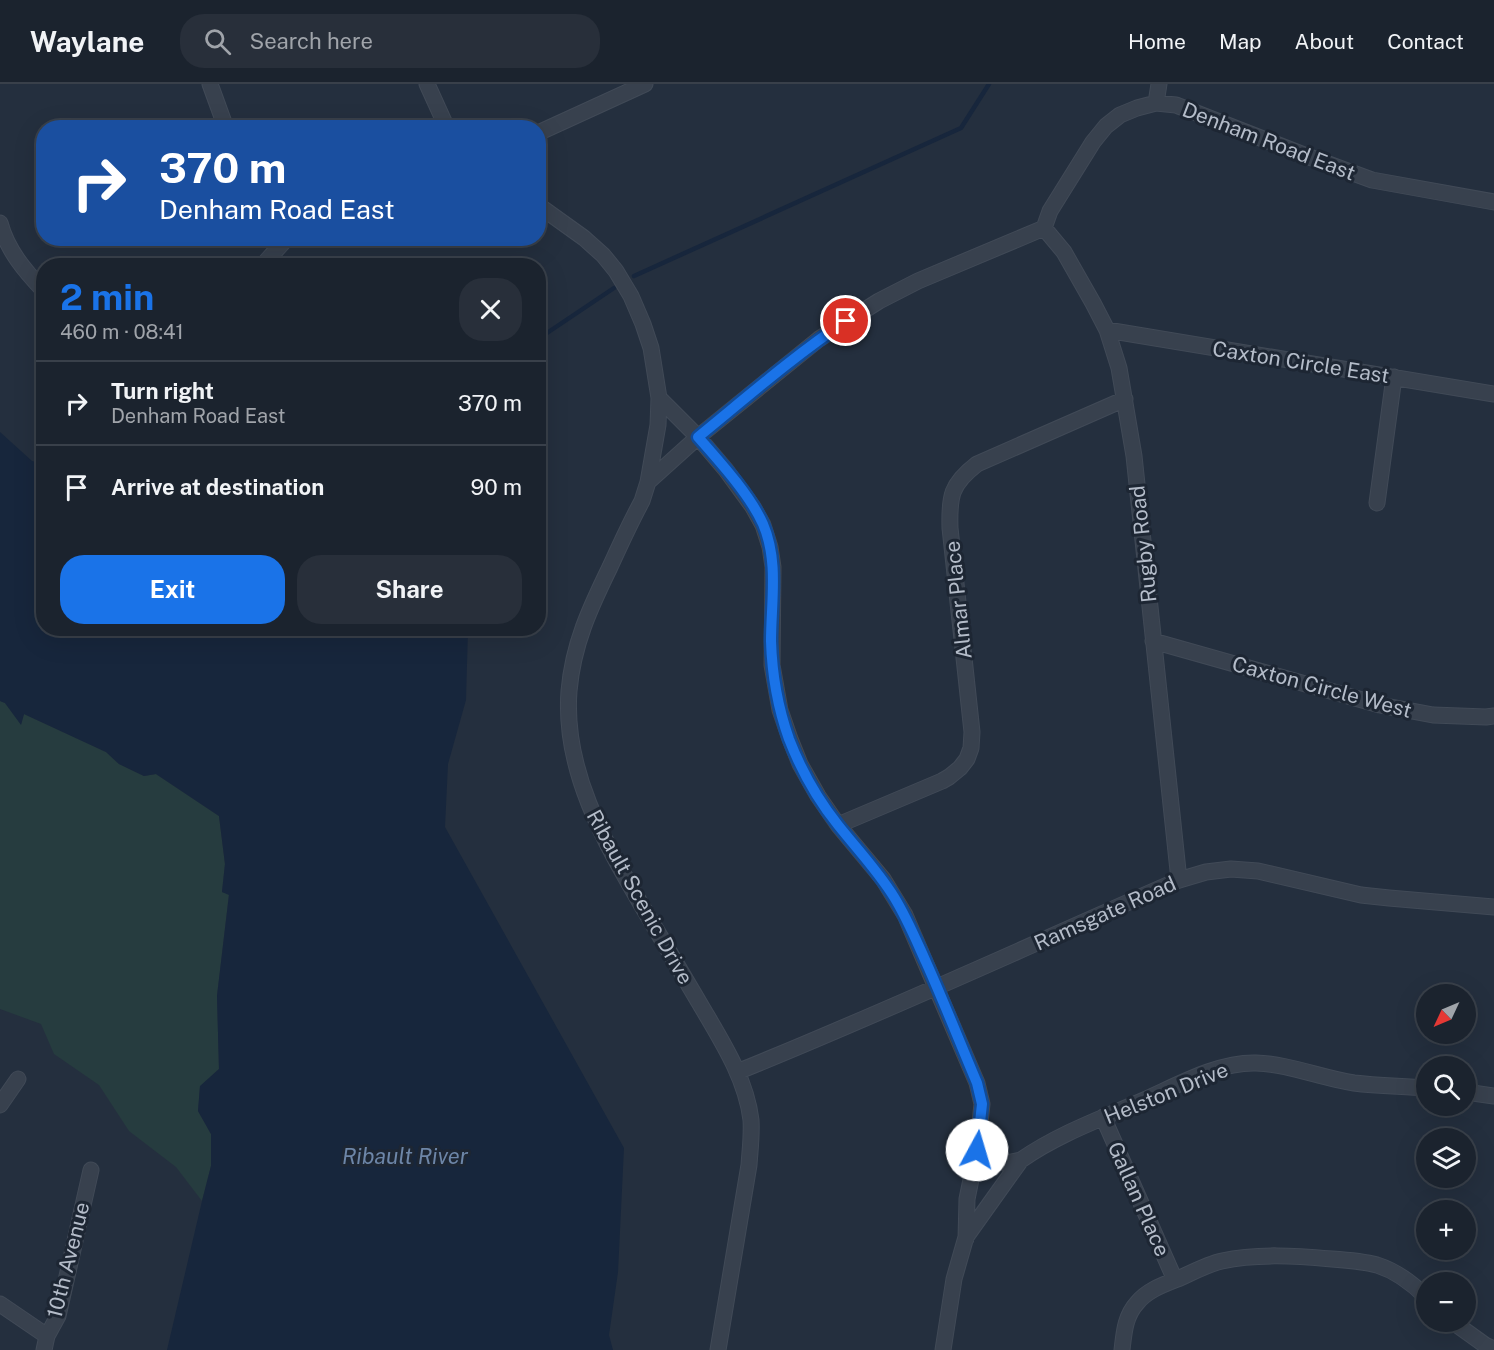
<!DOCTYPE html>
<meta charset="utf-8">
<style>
body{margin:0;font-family:"Public Sans",sans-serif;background:#282f3a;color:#f1f3f6;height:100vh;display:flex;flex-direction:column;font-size:22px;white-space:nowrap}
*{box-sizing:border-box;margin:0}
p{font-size:20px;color:#a0a4aa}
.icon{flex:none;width:33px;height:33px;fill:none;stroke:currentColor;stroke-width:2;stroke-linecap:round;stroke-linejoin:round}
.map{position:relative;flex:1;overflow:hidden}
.panel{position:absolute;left:36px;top:174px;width:510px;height:378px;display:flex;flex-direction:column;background:#1b232e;border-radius:24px;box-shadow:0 6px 24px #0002,0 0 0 2px #39404a}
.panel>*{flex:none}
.banner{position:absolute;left:36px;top:36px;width:510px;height:126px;border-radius:24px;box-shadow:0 6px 24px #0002,0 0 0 2px #39404a;background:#1a4fa0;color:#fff;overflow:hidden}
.needle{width:39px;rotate:226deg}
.controls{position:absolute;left:1416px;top:900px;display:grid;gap:12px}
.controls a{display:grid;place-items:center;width:60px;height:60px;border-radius:50%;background:#1b232e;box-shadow:0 6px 24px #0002,0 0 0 2px #39404a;font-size:30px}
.pin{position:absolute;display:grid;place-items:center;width:51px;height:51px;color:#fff;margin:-26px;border:3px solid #fff;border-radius:50%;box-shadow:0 2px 6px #0007}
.me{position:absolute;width:66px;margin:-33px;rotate:6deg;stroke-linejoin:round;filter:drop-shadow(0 0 4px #0008)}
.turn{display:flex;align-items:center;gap:21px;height:126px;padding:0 24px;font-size:27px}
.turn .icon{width:78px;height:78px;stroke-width:2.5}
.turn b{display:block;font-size:42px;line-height:51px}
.round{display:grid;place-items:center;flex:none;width:63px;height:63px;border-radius:24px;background:#282f3a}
.summary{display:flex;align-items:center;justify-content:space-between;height:102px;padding:0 24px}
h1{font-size:36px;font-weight:700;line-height:45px;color:#1a73e8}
.primary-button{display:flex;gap:12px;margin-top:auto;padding:12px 24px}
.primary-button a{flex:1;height:69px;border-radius:24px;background:#1a73e8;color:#fff;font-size:24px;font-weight:700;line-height:69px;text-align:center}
.primary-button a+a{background:#282f3a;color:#f1f3f6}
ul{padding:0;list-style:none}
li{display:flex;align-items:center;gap:18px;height:84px;padding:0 24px;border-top:2px solid #39404a}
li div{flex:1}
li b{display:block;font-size:22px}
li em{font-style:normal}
header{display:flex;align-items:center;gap:36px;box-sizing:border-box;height:84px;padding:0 30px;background:#1b232e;border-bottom:2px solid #39404a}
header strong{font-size:28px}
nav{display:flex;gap:33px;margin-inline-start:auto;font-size:21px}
.search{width:420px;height:54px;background:#282f3a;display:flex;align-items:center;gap:15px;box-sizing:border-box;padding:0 21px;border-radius:24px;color:#a0a4aa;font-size:22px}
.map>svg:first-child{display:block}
.green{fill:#263c3f}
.water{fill:#17263c}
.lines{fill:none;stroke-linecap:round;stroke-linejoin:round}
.stream{stroke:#17263c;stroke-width:4.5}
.minor-casing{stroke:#414a57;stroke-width:17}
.minor{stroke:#38414e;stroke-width:15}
.route-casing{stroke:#114b97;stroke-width:15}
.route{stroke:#1a73e8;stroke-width:10}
.labels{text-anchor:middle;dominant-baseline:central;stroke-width:6;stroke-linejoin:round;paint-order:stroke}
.street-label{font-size:21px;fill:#b4bcc9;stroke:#1d2633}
.water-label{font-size:22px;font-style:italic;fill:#6d86a8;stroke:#1d2633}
</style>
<header>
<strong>Waylane</strong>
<div class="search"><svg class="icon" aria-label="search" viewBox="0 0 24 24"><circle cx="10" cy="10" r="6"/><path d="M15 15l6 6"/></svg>Search here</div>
<nav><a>Home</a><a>Map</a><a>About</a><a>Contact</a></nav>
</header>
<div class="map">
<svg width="1494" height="1266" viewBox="0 0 1494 1266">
<rect width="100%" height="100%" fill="#242f3e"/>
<path class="green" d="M0 617 5 619 21 640 24 630 106 668 119 680 144 692 156 690 219 732 225 780 222 808 229 810 217 912 219 985 200 1003 198 1027 211 1050V1082L202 1117 176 1083 129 1047 99 1001 54 970 41 940 0 925Z"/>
<path class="water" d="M0 348 32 377 43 380 44 544 468 545 466 616 448 680 445 743 624 1064 618 1188 609 1251 613 1266H167L202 1117 211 1082V1050L198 1027 200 1002 219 985 217 912 229 811 222 808 225 780 219 732 156 690 144 692 119 680 106 668 24 630 21 641 5 619 0 617Z"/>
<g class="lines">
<path class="stream" d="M634 192 961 44 989 0
M538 255 614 204"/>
<defs>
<path id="minor" d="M210 0 226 44
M427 0 447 44
M1156 19 1159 0
M538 49 645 0
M538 121 584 154 603 171 616 187 631 212 643 240 651 264 659 314 698 353 726 386 753 423 763 441 770 463 773 483 772 581 780 626 790 655 800 680 818 712 838 741 883 795 905 831 977 999 982 1020 977 1066 990 1077 1006 1079 1021 1076 966 1153 954 1195 943 1266
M0 139C7 166 25 187 44 207
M1044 144 1064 168 1093 219 1107 246 1119 284 1134 372 1179 796
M262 182 287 154
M1107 246 1494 310
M648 398 658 341 659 314
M1377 419 1394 293
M1153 557 1380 621 1433 631 1486 633 1494 632
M838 741 942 697 949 693 960 684 967 675 971 664 972 648 950 444C949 412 951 400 977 380L1125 315
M737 988C886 928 1032 860 1179 796L1206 788 1231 785 1258 787 1361 811 1389 814 1494 823
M1466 1008 1494 1012
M0 1021 18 995
M1103 1033 1175 1196
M1021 1076C1058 1050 1103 1034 1144 1016 1178 1001 1218 978 1256 979 1289 980 1321 994 1354 999 1378 1002 1402 1002 1426 1004
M966 1155 967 1115 977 1066
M0 1220 47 1252
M1453 1238 1485 1261 1494 1265
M44 1266 47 1252 58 1232 91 1086
M718 1266 749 1081C750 1066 752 1051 751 1036 746 994 721 956 700 920 681 888 662 855 642 822 604 757 563 686 569 607 573 560 590 524 610 483 620 461 630 439 642 417L648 398 698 353 819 255 879 217 918 197 1044 144 1050 127 1093 58 1106 42 1120 31 1137 24 1156 19 1176 21 1304 71 1372 96 1494 118
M1122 1266C1124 1249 1125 1232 1137 1219 1147 1206 1165 1200 1180 1194 1193 1188 1208 1180 1222 1177 1257 1169 1297 1172 1332 1175 1347 1176 1362 1177 1377 1181 1396 1187 1412 1199 1426 1213"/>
</defs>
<use href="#minor" class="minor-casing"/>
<use href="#minor" class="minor"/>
</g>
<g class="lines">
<defs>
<path id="route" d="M846 237C794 272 747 313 698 353 720 378 750 411 763 440 779 477 771 519 771 557 772 590 778 624 789 655 801 686 818 716 838 741 857 765 878 787 894 813 907 834 916 856 926 878 944 918 960 959 977 999L982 1020 977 1066"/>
</defs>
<use href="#route" class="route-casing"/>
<use href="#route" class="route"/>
</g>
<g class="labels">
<g class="street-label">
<text transform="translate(1269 57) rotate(21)">Denham Road East</text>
<text transform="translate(1301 278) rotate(9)">Caxton Circle East</text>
<text transform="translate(1143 460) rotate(-96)">Rugby Road</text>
<text transform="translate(958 516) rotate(-96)">Almar Place</text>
<text transform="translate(1322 603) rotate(15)">Caxton Circle West</text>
<text transform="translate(640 813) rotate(61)">Ribault Scenic Drive</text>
<text transform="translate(1105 829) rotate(-24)">Ramsgate Road</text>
<text transform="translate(1166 1009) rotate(-22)">Helston Drive</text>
<text transform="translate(1139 1115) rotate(66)">Gallan Place</text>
<text transform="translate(68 1176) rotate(-76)">10th Avenue</text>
</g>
<g class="water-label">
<text x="405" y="1072">Ribault River</text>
</g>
</g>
</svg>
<div class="controls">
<a><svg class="needle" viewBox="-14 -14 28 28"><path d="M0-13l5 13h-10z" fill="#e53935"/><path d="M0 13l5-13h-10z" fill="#a0a4aa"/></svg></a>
<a><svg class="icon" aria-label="search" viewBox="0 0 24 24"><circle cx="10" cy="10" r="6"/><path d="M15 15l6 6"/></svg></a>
<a><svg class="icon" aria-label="layers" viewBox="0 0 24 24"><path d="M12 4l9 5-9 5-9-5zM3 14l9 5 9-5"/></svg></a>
<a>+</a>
<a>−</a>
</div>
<div class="pin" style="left:846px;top:237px;background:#d93025"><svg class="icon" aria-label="arrive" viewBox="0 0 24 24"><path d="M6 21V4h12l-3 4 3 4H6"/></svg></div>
<svg class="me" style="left:977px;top:1066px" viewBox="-20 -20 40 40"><circle r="19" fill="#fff"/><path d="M0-13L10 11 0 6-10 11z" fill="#1a73e8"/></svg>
<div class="banner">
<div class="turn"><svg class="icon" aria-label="right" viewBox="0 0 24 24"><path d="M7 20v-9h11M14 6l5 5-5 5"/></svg><div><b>370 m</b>Denham Road East</div></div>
</div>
<section class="panel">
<div class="summary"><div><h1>2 min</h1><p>460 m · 08:41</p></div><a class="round"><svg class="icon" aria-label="close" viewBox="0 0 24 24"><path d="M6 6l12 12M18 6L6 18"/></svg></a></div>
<ul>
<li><svg class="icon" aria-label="right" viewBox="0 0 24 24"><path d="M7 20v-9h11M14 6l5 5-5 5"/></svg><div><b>Turn right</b><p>Denham Road East</p></div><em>370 m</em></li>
<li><svg class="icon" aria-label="arrive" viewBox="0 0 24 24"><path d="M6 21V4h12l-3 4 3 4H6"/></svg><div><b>Arrive at destination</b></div><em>90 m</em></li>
</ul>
<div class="primary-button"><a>Exit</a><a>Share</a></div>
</section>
</div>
